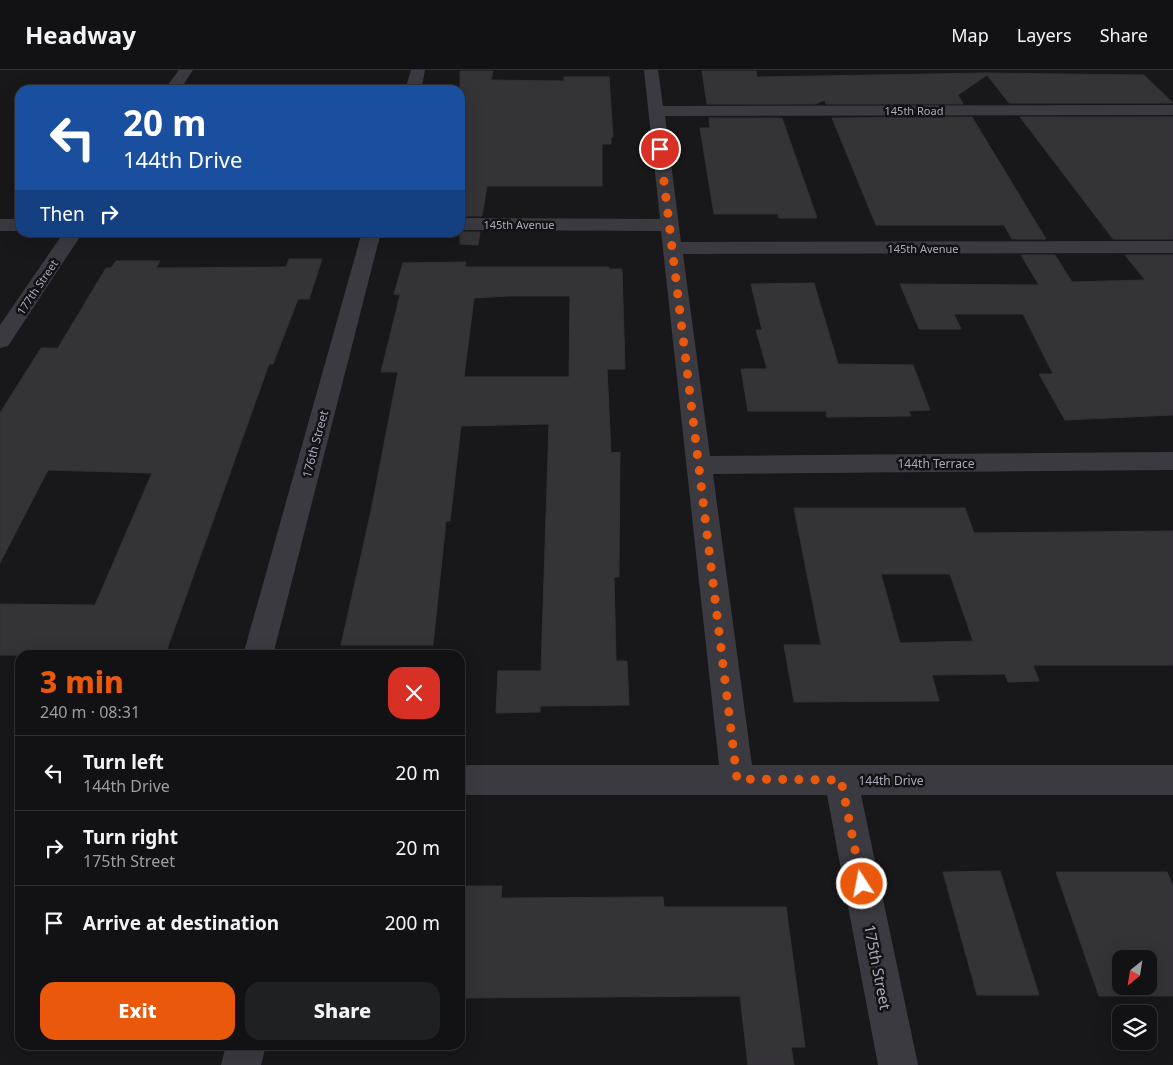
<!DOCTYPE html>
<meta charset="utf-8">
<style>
body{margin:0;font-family:"Noto Sans",sans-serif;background:#1f2022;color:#f1f3f6;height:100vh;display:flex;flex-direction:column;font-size:19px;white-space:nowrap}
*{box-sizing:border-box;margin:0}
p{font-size:16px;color:#9c9ea0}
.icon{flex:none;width:28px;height:28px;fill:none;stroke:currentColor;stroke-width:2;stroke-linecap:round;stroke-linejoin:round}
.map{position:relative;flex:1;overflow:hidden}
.sheet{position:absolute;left:15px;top:580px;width:450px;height:400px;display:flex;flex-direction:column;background:#121214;border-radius:15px;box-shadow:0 5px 20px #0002,0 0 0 1px #313234}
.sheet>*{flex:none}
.banner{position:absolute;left:15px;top:15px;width:450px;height:152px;border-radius:15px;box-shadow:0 5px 20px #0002,0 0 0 1px #313234;background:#1a4fa0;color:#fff;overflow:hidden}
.needle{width:32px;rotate:210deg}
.buttons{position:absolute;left:1112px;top:880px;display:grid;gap:10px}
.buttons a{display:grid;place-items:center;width:45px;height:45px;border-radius:10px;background:#121214;box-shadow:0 5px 20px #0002,0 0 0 1px #313234;font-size:25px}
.pin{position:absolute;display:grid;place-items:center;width:42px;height:42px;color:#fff;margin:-21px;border:2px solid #fff;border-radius:50%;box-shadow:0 1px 5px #0007}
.me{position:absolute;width:55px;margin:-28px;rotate:349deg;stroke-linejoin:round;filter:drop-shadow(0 0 4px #0008)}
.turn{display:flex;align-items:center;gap:18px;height:105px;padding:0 25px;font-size:22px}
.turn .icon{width:65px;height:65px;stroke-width:2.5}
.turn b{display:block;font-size:35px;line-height:42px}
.then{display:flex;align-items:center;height:48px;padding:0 25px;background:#0003;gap:10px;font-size:19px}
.round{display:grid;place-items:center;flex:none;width:52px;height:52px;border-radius:15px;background:#1f2022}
.overview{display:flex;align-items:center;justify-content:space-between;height:85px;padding:0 25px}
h1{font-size:30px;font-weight:800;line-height:38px;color:#ea580c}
.button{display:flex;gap:10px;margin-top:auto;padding:10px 25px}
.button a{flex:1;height:58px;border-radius:15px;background:#ea580c;color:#fff;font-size:20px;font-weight:800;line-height:58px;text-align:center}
.button a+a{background:#1f2022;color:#f1f3f6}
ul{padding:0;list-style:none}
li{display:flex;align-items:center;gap:15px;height:75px;padding:0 25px;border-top:1px solid #313234}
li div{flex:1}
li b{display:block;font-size:19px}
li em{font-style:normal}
header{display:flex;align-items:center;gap:30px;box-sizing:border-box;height:70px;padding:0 25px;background:#121214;border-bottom:1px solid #313234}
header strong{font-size:24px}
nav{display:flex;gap:28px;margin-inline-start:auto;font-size:18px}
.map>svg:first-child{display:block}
.building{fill:#343336;stroke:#333136;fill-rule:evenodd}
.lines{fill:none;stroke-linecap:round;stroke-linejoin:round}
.minor{fill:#3c3a41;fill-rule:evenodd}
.route{stroke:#ea580c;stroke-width:9;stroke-dasharray:0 16.2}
.labels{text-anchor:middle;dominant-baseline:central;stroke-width:5;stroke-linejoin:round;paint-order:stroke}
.far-street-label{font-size:11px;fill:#aba9ba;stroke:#131315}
.street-label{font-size:12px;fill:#aba9ba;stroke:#131315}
.near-street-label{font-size:15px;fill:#aba9ba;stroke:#131315}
</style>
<header>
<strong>Headway</strong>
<nav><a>Map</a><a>Layers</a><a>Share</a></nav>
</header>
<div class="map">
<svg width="1173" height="995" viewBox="0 0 1173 995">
<rect width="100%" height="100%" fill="#18181a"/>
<path class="building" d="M460 1H493L491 10 564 11V7H609L613 67H611V74H602V116H487L482 146H460Z
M702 1H756L757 7 986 3 1144 5 1173 33H1009L987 5 958 25 963 34H826L825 30 815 34H707Z
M972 47 1046 169H1012L1004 155H876L832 48Z
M1020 47H1173V169H1113Z
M709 48H782L817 148H779L778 144H714L700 58H710Z
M460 162H480L478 175 460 174Z
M1021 185H1055L1072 212 1145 210 1125 185H1173V345L1065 350 1039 304H1053L1023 244H954L961 259H919L900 214 1039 215Z
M289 189H322L309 229H298L273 294H269L165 585H0V534L95 535 152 403 48 400 0 493V343L41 278H58L106 198H111L116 191H160L156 198 286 197Z
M466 192 465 197H609V199H622L625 299H607L611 383 620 382 619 507H614L616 591H627L629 635 540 636V642L496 643 498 601H541L549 354 461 356 450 451H446L433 575H341L371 441 398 302H381L400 225 394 224 403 193ZM508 226H570L569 307H464L474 228Z
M814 213 838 294 913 295 930 340 909 341 911 346 827 347 826 341H748L741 299H767L756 260H762L751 214Z
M794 438H965L974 463 1173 461V595H1033L1039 611 1008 612 1005 604 932 605 939 631 794 632 784 575H821ZM881 504H950L973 571 900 573Z
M1000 801 1039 925H977L943 802Z
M1056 802H1167L1173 816V926H1099ZM1121 889H1149V916H1121Z
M460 816H502L501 828 663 827 664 837H786L805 977H791L794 995H748L740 926 460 928Z"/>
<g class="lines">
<path class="minor" d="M179 0H193L180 20H164Z
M411 0H425L421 20H405Z
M644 0H658L663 36 1173 35V45L665 46 681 172 1173 171V183L683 184 710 386 1173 382V400L713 404 752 695H1173V725H861L918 995H878L827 725H460V695H719L661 161 460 160V148L660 149Z
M0 149H20V161H0Z
M64 162H83L8 276 0 278V255Z
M362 162H381L273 585H243Z
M226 975H266L261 995H221Z"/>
</g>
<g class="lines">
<path class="route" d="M660 79 737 709 841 710 862 814"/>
</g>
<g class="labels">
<g class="far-street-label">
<text x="914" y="40">145th Road</text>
<text x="519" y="154">145th Avenue</text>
<text x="923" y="178">145th Avenue</text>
<text transform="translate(37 217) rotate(-56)">177th Street</text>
</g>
<g class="street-label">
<text transform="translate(315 374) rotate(-75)">176th Street</text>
<text x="936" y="393">144th Terrace</text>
<text x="891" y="710">144th Drive</text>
</g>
<g class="near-street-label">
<text transform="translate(878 897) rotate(79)">175th Street</text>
</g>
</g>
</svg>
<div class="buttons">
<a><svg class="needle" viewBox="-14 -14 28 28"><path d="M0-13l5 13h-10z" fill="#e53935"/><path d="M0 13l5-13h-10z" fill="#9c9ea0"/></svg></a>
<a><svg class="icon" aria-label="layers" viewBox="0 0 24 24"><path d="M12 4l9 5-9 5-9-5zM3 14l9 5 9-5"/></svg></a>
</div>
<div class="pin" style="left:660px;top:79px;background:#d93025"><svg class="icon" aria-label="arrive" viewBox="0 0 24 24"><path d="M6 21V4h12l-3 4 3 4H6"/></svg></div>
<svg class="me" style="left:862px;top:814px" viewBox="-20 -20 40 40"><circle r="17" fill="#ea580c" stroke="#fff" stroke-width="3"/><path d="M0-11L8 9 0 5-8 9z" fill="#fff"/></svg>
<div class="banner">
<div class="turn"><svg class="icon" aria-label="left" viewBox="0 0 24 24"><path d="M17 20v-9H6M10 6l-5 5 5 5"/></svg><div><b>20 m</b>144th Drive</div></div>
<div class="then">Then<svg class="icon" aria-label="right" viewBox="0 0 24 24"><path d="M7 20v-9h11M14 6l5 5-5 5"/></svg></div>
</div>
<section class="sheet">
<div class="overview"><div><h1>3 min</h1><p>240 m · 08:31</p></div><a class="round" style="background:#d93025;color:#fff"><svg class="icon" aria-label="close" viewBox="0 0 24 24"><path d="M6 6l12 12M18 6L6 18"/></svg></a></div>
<ul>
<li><svg class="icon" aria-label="left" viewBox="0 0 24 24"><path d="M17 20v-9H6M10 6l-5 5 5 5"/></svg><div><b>Turn left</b><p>144th Drive</p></div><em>20 m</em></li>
<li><svg class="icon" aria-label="right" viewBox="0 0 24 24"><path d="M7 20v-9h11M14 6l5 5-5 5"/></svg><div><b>Turn right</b><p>175th Street</p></div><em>20 m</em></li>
<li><svg class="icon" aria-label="arrive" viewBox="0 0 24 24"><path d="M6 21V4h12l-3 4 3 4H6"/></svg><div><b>Arrive at destination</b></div><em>200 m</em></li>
</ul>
<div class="button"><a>Exit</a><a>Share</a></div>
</section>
</div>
